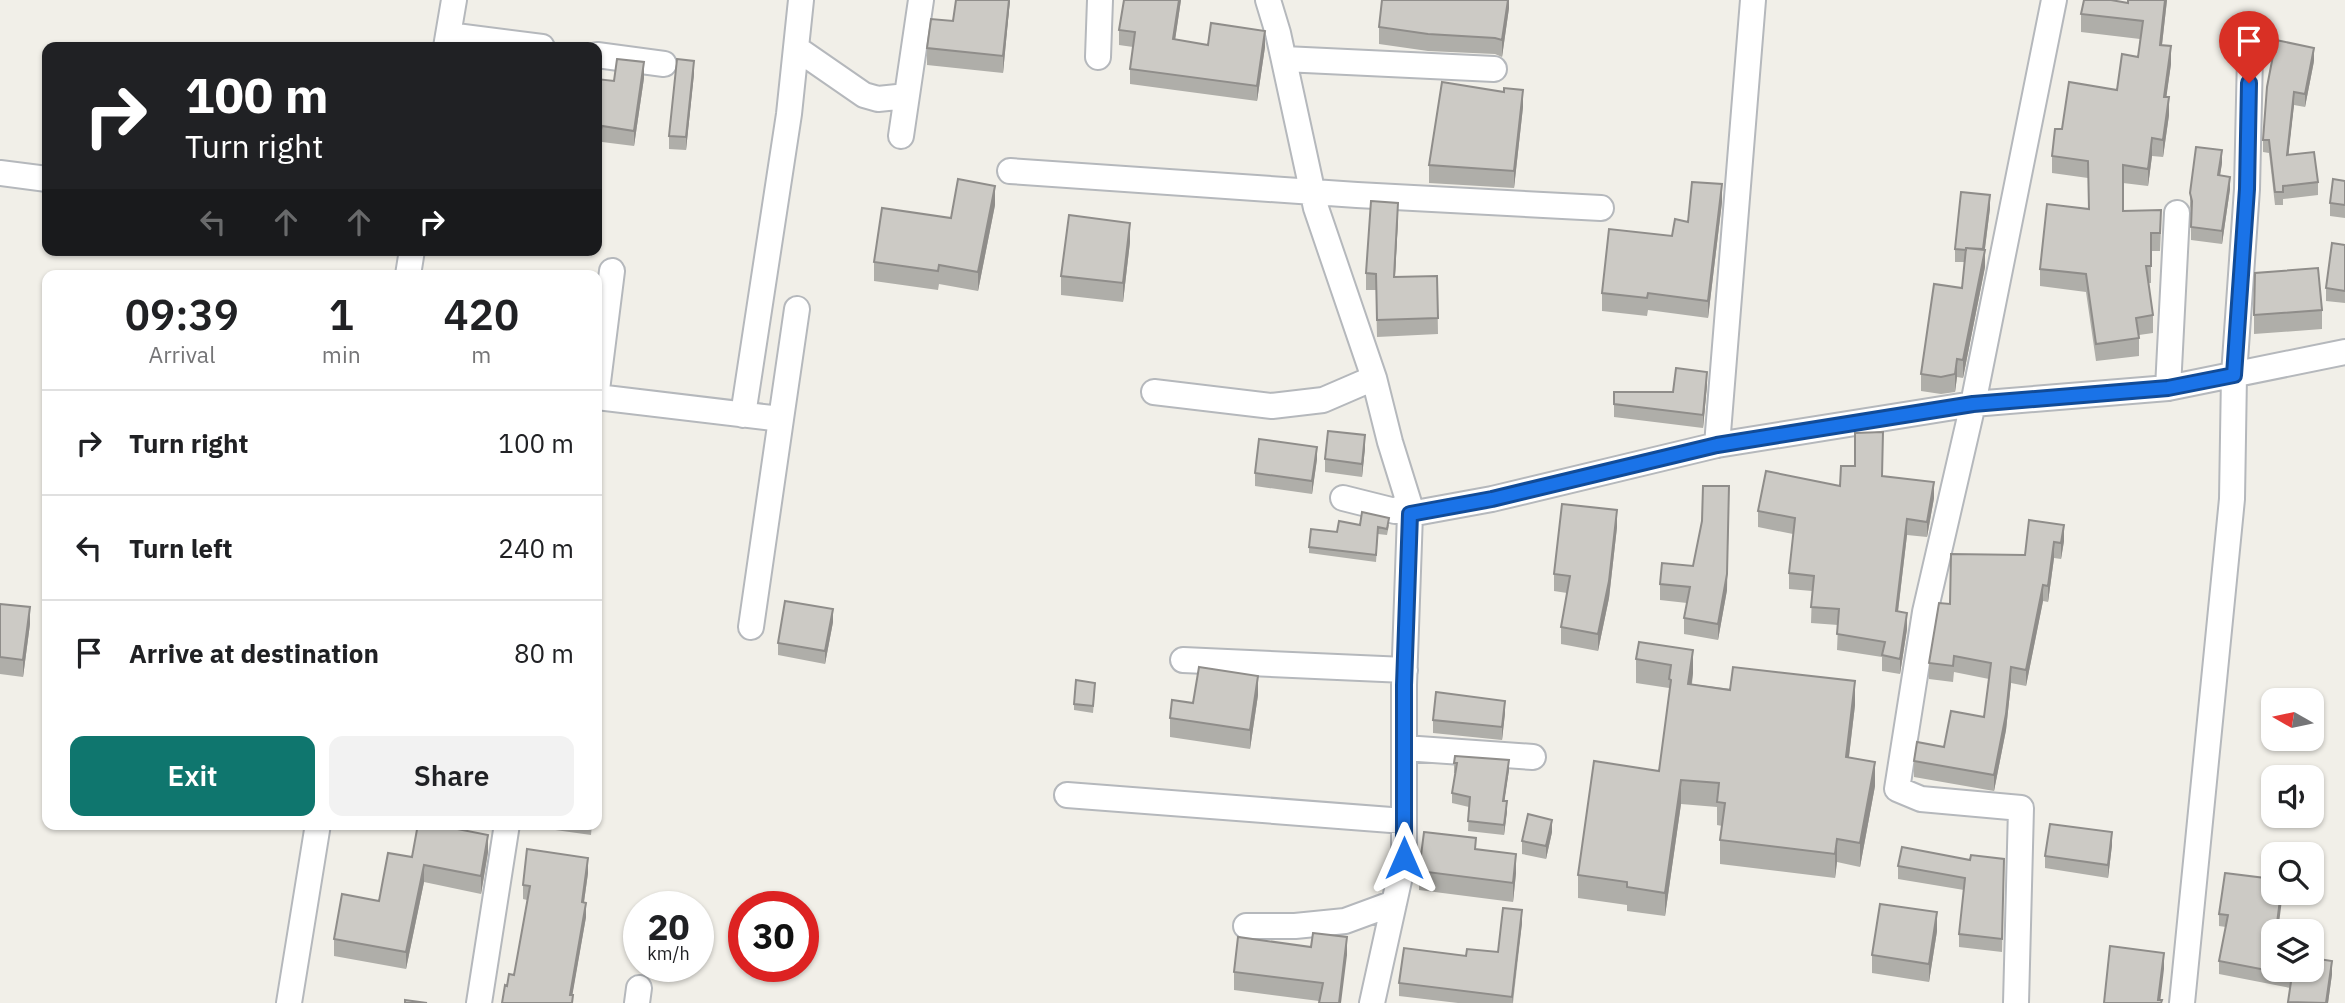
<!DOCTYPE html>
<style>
body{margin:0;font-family:"IBM Plex Sans",sans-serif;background:#f2f2f2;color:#202124;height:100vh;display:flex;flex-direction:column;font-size:26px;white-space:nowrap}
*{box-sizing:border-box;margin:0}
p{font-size:23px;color:#757577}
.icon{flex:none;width:38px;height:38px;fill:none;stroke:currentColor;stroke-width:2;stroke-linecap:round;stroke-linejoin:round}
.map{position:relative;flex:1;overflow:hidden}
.side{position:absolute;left:42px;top:270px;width:560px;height:560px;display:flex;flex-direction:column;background:#fff;border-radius:14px;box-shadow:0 2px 5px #0004}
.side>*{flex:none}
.top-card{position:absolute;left:42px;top:42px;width:560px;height:214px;border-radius:14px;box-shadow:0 2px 5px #0004;background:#202124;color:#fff;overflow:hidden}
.needle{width:46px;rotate:279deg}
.fabs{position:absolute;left:2261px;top:688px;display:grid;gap:14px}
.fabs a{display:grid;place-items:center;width:63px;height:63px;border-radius:14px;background:#fff;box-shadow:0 2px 5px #0004;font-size:35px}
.speed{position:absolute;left:623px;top:891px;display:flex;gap:14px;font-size:35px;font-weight:700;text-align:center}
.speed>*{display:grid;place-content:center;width:91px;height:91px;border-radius:50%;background:#fff;box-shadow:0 2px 5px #0004;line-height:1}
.speed small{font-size:18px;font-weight:400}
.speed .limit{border:10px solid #d22;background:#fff;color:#111}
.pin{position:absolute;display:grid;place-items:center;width:60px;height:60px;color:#fff;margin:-72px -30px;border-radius:50% 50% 50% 0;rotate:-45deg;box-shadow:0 0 7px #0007}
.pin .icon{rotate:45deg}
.me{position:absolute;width:77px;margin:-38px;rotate:0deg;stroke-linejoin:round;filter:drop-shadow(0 0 5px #0008)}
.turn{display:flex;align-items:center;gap:24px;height:147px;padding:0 28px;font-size:32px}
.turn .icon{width:91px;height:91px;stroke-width:2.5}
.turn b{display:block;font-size:49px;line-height:60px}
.lanes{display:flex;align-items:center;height:66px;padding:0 28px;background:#0003;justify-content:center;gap:35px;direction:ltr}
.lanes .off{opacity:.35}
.eta{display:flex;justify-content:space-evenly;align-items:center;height:119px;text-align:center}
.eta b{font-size:42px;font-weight:600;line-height:49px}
.cta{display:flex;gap:14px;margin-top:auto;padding:14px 28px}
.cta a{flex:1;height:80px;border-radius:14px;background:#0f766e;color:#fff;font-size:28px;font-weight:600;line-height:80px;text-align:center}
.cta a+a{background:#f2f2f2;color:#202124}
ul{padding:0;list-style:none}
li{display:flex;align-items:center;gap:21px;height:105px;padding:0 28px;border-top:2px solid #e0e0e0}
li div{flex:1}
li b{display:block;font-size:26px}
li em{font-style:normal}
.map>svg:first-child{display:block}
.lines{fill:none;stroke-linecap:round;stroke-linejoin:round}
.minor-casing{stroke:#b5b8bc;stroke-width:28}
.minor{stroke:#fff;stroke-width:24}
.wall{fill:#afaea9}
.shaded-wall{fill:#8f8d8a}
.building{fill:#cccac5;stroke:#8f8d8a;stroke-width:2}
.route-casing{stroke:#114b97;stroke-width:18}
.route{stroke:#1a73e8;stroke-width:12}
</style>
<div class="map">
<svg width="2345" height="1003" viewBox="0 0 2345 1003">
<rect width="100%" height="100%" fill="#f1efe8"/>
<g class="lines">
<defs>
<path id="minor" d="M1268 0 1278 33 1316 208 1374 378 1390 442 1409 503 1410 514 1492 499 1717 445 1973 404 2168 388 2345 352
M448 35 542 47
M446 47 454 0
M796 48 864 95 878 99 907 96
M597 55 664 64
M1098 57 1100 0
M1284 59 1494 69
M901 136 921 0
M1010 171 1357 195 1601 208
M0 173 47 179
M408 275 412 250
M2168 388 2177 213
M597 390 612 271
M1154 392 1272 406 1323 400 1374 378
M597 397 781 419 751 627
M743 415 789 114 801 0
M781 419 797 309
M1717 445 1753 0
M1343 498 1395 511 1409 503
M1183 660 1405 670
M1404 748 1533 757
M1067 795 1404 821
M1246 926H1295L1345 921 1394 903
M289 1003 318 824
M479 1003 507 824
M637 1003 639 988
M1372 1003 1404 858V685L1410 514
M2016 1003 2021 808 1921 799 1897 789 1925 612 1973 404 2054 0
M2182 1003 2232 499 2234 375 2247 189 2250 56"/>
</defs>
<use href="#minor" class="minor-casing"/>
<use href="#minor" class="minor"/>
</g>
<path class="wall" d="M956 0H1010L1003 73 927 65V48L953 21Z
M1181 0 1175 39 1208 45 1265 47 1257 101 1130 84V69L1133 47 1119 45V30Z
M1509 0V8L1502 57 1495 54 1428 51 1379 44V27Z
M2167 0 2162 45 2171 64 2166 97 2169 115 2163 157 2152 156 2148 186 2123 183V211L2161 228 2160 251H2151V283H2148L2153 315V333L2139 335V356L2096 361 2086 292 2040 286V269L2089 209 2088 178 2052 173V156L2062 129 2117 90 2138 57 2140 39 2081 32V14L2128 3Z
M2314 61 2305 107 2294 105 2288 155 2318 182V195L2283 199V205H2275L2269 153 2263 152V140Z
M694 74 686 150 669 149V136Z
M644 78 634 146 602 142 601 146 597 145V79L614 81Z
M1523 107 1514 188 1429 183V165Z
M2222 163 2220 175 2230 189 2222 244 2191 240V212L2190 206V193Z
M2345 181V218L2330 216V203Z
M1722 202 1708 318 1648 310 1647 316 1602 311V293L1688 222Z
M995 205 978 291 939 284 938 290 874 281V262L951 218Z
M1990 208 1985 249V267L1963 378 1957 377 1955 392 1941 394 1921 391V374L1962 288 1965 262H1955V249Z
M1398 219 1395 277 1437 276 1438 334 1377 337 1376 290H1366V273Z
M1130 242 1123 302 1061 295V276Z
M2345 245V303L2326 301V288Z
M2322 310V329L2254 334V315Z
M1707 385 1703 428 1614 417V404Z
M1365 448 1362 477 1325 472V459Z
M1317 459 1312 494 1255 486V473Z
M1855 466 1883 476 1934 498 1927 537 1907 535 1898 612 1907 629 1900 674 1882 671V657L1837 650 1838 625 1811 623 1812 591 1789 589V573L1793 534 1758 527V511L1840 486Z
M2029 520 2064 541 2061 559 2054 558 2048 602 2043 601 2026 686 2011 683 2006 730 1994 791 1914 777V761L1944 747 1984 717 1989 679 1954 672 1953 682 1929 679V663L1950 604 2025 555Z
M1360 525H1389L1387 535 1378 534 1376 562 1309 553V547L1337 532Z
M1617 527 1609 598 1598 651 1561 644V627L1567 593 1554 591V574Z
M1660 584 1727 590 1718 640 1684 634V618L1687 603 1660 600Z
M0 604 30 624 23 677 0 674Z
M833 622 825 664 778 655V643Z
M1639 642 1693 673 1692 684 1855 705 1849 757 1875 786 1860 867 1837 862 1835 878 1720 864V840L1722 826 1717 825V807L1681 804 1665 916 1627 911V905L1578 898V875L1659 771 1669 698V688L1636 683V659Z
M1095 689 1093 713 1074 710V704Z
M1258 695 1250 749 1170 737V718Z
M1505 713 1502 740 1433 733V720Z
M1454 763 1509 770 1504 801 1507 811 1504 835 1468 831 1469 807 1452 803V793L1455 773H1454Z
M534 824H592L591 835 534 827Z
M1552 832 1546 859 1522 854V841Z
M2112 845 2108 878 2045 868V856Z
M1476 850 1516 873 1513 902 1419 890V871Z
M488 852 481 894 424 882 406 969 334 956V939L379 901 412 857Z
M2004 859 2002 952 1959 947V934L1964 890 1898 879V866Z
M588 873 584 902 586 917 572 995 573 1003 514 975 527 900 523 899V885Z
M2283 892 2273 931V970L2332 974 2328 1003H2288L2290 988 2219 974V961L2226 927 2219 926V914Z
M1522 923 1513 1003H1458L1399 996V983L1466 956 1498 952Z
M1937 931 1929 982 1872 973V955Z
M1347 955 1319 1001 1234 990V972Z"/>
<path class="shaded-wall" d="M1009 0H1010L1003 73V56Z
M1179 0H1181L1173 54V39Z
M1508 0H1509V8L1502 57V40Z
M2165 0H2167L2160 62V45Z
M1265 31V47L1257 101V86Z
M2171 46V64L2164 114V97Z
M2314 48V61L2305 107V94Z
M694 61V74L686 150V137Z
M644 62V78L634 146V131Z
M1523 90V107L1514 188V171Z
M2294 92V105L2287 168V155Z
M2169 97V115L2163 157V140Z
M2152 138V156L2148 186V169Z
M2222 150V163L2218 188V175Z
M2230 177V189L2222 244V231Z
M1722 184V202L1708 318V301Z
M995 186V205L978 291V272Z
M1990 195V208L1984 255 1985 250V267L1963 378V360L1983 252Z
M1398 203V219L1394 293V277Z
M1130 223V242L1123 302V283Z
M1957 359V377L1955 392V374Z
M1707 372V385L1703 428V415Z
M1365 435V448L1362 477V464Z
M1317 447V459L1312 494V481Z
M1934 482V498L1927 537V522Z
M1729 502 1727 590 1718 640V624Z
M1617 510V527L1609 598 1598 651V634Z
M1907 519V535L1896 627V611Z
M2064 525V541L2061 559V543Z
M2054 542V558L2048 602V586Z
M2043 585V601L2026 686V670Z
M30 607V624L23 677V660Z
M833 609V622L825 664V651Z
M1907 613V629L1900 674V659Z
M1693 650V673L1688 708V684Z
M2011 667V683L2006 730 1994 791V775Z
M1258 676V695L1250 749V730Z
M1855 681V705L1846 781V757Z
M1505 701V713L1502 740V727Z
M1509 760V770L1503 811V801Z
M1875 762V786L1860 867V843Z
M1681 780V804L1665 916V893Z
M1507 801V811L1504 835V825Z
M1552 820V832L1546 859V846Z
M2112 832V845L2108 878V865Z
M488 835V852L481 894V876Z
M1837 839V862L1835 878V854Z
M1516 854V873L1513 902V883Z
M588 858V873L582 916V902Z
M424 865V882L406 969V952Z
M2281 892H2283L2278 931H2276Z
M586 903V917L571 1003 570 995Z
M1522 910V923L1512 1003V997Z
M1937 912V931L1929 982V964Z
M1347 937V955L1341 1003H1339Z
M2164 953V969L2160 1003H2158Z
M2332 961V974L2328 1003H2326Z"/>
<path class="building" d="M956 0H1009L1003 56 927 48 931 19 953 21Z
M1124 0H1179L1173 39 1208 45 1211 23 1265 31 1257 86 1130 69 1135 32 1119 30Z
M1382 0H1508L1502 40 1495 38 1428 34 1379 27Z
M2084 0H2111L2128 3V0H2165L2160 45 2171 46 2164 97H2169L2163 140 2152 138 2148 169 2123 165V211L2161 210 2160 233H2151V266H2146L2153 315 2136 318 2139 338 2096 344 2086 274 2040 269 2047 204 2089 209 2088 161 2052 156 2055 129H2062L2069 82 2117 90 2122 54 2138 57 2143 21 2081 14Z
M2276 40 2314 48 2305 94 2294 92 2287 155 2314 152 2318 182 2283 186V192H2275L2269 140H2263L2267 87Z
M617 59 644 62 634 131 602 126 601 130 597 129V79L614 81Z
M677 59 694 61 686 137 669 136Z
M1442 82 1504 92V88L1523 90 1514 171 1429 165Z
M2196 147 2222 150 2218 175 2230 177 2222 231 2191 227 2192 201 2190 193Z
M958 179 995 186 978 272 939 265 938 271 874 262 882 208 951 218Z
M2333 179 2345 181V205L2330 203Z
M1692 182 1722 184 1708 301 1648 293 1647 298 1602 293 1609 229 1672 236 1675 219 1688 222Z
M1961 192 1990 195 1983 249 1966 248V250L1955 249Z
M1371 201 1398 203 1394 277 1437 276 1438 318 1377 320 1376 274 1366 273Z
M1069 215 1130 223 1123 283 1061 276Z
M2332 243 2345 245V291L2326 288Z
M1966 248 1985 250 1963 360 1957 359 1955 374 1941 377 1921 374 1934 284 1962 288Z
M2318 268 2322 310 2254 315 2255 273Z
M1676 368 1707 372 1703 415 1614 404V392H1673Z
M1328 431 1365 435 1362 464 1325 459Z
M1883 432 1882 476 1934 482 1927 522 1907 519 1896 611 1907 613 1900 659 1882 655 1885 642 1837 634 1839 609 1811 607 1814 576 1789 573 1795 518 1758 511 1766 471 1840 486 1841 466H1855V433Z
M1259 439 1317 447 1312 481 1255 473Z
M1703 486H1729L1727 574 1718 624 1684 618 1690 587 1660 584 1662 563 1693 566 1702 521Z
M1562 504 1617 510 1609 581 1598 634 1561 627 1570 576 1554 574Z
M1362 512 1389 518 1387 529 1378 527 1376 555 1309 547 1311 529 1337 532 1339 521 1360 525Z
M2029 520 2064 525 2061 543 2054 542 2048 586 2043 585 2026 670 2011 667 2006 714 1994 775 1914 761 1917 742 1944 747 1951 711 1984 717 1991 663 1954 656 1953 666 1929 663 1939 603 1950 604 1951 554 2025 555Z
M785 601 833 609 825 651 778 643Z
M0 604 30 607 23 660 0 657Z
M1639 642 1693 650 1688 684 1730 690 1733 667 1855 681 1846 757 1875 762 1860 843 1837 839 1835 854 1720 840 1725 803 1717 802 1719 783 1681 780 1665 893 1627 887V882L1578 875 1594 761 1659 771 1671 680 1669 679 1671 665 1636 659Z
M1199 667 1258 676 1250 730 1170 718 1172 700 1193 703Z
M1076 680 1095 683 1093 706 1074 704Z
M1436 692 1505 701 1502 727 1433 720Z
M1455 756 1509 760 1503 801H1507L1504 825 1468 821 1470 797 1452 793 1457 763H1454Z
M1528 814 1552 820 1546 846 1522 841Z
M418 824H432L488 835 481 876 424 865 406 952 334 939 342 894 379 901 388 853 412 857Z
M2050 824 2112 832 2108 865 2045 856Z
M1424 832 1476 838 1475 849 1516 854 1513 883 1419 871Z
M1902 847 1970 860 1971 855 2004 859 2002 939 1959 934 1965 878 1898 866Z
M527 849 588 858 582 902 586 903 570 995H573L572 1003H502L505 985 507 986 509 974 514 975 530 886 523 885Z
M2225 873 2273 879V892H2281L2276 931H2273V970H2312V958L2332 961 2326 1003 2288 1002 2292 975 2219 961 2228 915 2219 914Z
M1880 904 1937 912 1929 964 1872 955Z
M1503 908 1522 910 1512 997 1399 983 1404 948 1466 956 1467 949 1498 952Z
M1313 933 1347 937 1339 1003H1319L1323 983 1234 972 1238 937 1311 947Z
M2110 946 2164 953 2158 1000H2162L2161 1003H2104Z
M405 1000 427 1003H405Z"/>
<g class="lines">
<defs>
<path id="route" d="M1404 858V685L1410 514 1492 499 1717 445 1973 404 2168 388 2234 375 2247 189 2249 83"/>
</defs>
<use href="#route" class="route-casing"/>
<use href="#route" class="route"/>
</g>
</svg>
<div class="fabs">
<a><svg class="needle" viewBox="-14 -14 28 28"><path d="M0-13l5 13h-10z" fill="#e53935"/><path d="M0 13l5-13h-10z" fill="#757577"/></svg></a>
<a><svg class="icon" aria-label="sound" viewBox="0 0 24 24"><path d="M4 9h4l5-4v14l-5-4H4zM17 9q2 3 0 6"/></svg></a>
<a><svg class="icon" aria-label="search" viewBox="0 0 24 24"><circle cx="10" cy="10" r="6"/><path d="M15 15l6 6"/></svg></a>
<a><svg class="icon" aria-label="layers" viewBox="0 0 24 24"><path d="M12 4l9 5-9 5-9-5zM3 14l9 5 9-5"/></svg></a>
</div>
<div class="speed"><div>20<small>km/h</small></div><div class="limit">30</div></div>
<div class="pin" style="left:2249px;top:83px;background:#d93025"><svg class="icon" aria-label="arrive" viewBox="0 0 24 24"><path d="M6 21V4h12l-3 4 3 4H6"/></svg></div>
<svg class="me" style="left:1404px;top:858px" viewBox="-20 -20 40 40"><path d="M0-17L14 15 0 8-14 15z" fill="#1a73e8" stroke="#fff" stroke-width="4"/></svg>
<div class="top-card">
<div class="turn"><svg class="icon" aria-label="right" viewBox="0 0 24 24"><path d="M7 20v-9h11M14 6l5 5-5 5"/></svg><div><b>100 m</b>Turn right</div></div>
<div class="lanes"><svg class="icon off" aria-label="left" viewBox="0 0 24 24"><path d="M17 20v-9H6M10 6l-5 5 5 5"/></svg><svg class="icon off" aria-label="ahead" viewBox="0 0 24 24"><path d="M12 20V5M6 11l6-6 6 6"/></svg><svg class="icon off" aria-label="ahead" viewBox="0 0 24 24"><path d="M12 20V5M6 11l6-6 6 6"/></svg><svg class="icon" aria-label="right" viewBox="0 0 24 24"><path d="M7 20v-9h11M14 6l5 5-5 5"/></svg></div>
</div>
<section class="side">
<div class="eta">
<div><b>09:39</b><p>Arrival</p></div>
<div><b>1</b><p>min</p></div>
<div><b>420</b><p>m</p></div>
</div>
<ul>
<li><svg class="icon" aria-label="right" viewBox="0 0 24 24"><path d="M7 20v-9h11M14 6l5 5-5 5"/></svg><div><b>Turn right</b></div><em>100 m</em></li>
<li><svg class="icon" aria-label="left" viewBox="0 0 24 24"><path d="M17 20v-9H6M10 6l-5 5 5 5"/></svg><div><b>Turn left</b></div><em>240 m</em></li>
<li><svg class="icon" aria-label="arrive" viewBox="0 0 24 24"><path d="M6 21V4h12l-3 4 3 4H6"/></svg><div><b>Arrive at destination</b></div><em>80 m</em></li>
</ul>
<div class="cta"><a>Exit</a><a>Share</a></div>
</section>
</div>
